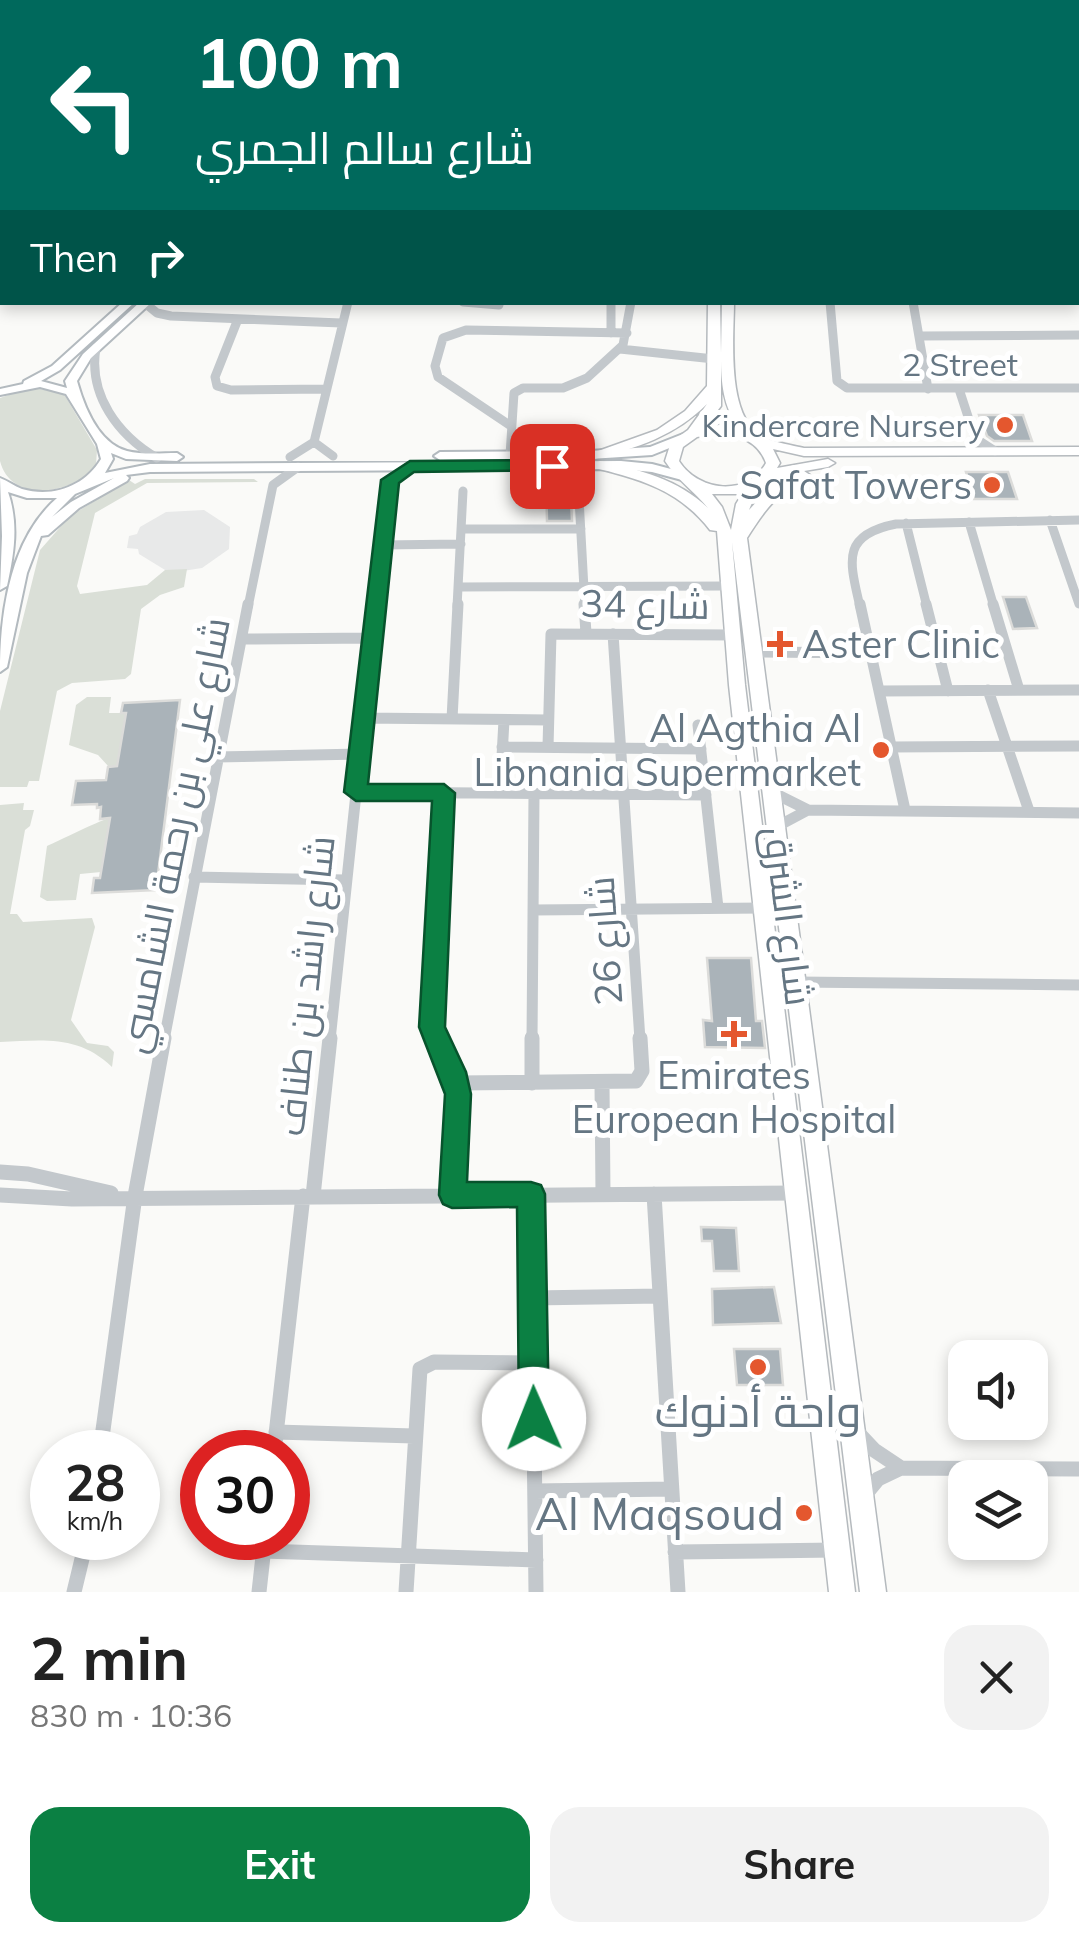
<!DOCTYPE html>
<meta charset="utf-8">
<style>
body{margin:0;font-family:Mulish,Cairo,sans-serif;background:#f2f2f2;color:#222;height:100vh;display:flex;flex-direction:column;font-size:38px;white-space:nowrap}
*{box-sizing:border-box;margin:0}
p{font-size:32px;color:#767676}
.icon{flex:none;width:55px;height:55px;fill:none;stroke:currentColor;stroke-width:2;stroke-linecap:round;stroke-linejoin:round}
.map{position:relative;height:1592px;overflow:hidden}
.side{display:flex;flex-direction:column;background:#fff;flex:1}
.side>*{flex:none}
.banner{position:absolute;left:0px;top:0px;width:1080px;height:305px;box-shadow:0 5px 15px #0003;background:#00695c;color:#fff;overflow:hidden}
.tools{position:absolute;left:948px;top:1340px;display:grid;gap:20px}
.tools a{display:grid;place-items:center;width:100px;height:100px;border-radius:20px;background:#fff;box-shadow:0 5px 15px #0003;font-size:50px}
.speed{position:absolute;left:30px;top:1430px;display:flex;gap:20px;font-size:50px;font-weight:700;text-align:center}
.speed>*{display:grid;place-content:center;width:130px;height:130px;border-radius:50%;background:#fff;box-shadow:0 5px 15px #0003;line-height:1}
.speed small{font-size:25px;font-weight:400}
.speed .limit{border:15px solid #d22;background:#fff;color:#111}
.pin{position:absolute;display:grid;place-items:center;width:85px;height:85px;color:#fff;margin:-42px;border-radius:20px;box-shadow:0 5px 15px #0006}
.me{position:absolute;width:110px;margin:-55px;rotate:359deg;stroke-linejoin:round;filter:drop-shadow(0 0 8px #0008)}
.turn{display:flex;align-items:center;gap:35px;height:210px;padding:0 30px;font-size:45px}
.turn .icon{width:130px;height:130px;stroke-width:2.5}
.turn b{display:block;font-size:70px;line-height:85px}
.then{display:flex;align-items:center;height:95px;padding:0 30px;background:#0003;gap:20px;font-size:38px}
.round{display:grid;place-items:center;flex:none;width:105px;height:105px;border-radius:30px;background:#f2f2f2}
.headline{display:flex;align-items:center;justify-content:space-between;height:170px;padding:0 30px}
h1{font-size:60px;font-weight:700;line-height:75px}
.primary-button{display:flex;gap:20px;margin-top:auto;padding:20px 30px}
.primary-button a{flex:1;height:115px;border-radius:30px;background:#0b8043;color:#fff;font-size:40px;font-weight:700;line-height:115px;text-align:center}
.primary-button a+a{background:#f2f2f2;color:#222}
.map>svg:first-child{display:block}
.built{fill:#e8e9e9}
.green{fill:#dadfd7}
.water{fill:#bbc7cb}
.building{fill:#aab3b9;stroke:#dcdcda;stroke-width:2.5}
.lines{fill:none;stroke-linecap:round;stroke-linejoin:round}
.secondary-casing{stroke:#b3babf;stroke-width:4}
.primary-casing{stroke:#b5babe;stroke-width:3}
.street-far3{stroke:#c3c8cc;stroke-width:8}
.street-far2{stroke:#c3c8cc;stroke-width:9}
.street-far1{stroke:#c3c8cc;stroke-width:11}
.street{stroke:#c3c8cc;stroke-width:15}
.secondary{fill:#fff;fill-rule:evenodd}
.primary{fill:#fff;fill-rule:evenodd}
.route{fill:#0b8043;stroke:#07532c;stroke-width:2.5}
.poi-dot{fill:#e4572e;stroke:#fff;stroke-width:4}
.labels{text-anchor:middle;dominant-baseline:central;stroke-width:10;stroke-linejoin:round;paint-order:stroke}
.far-street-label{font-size:32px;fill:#657683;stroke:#fff}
.far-poi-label{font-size:32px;fill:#657683;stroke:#fff;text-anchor:end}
.poi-label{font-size:38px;fill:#657683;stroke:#fff;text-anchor:end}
.street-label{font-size:38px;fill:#657683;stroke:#fff}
.near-poi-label{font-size:45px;fill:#657683;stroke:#fff}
</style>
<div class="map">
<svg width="1079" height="1592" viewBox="0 0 1079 1592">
<rect width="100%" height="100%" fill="#fafaf8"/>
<path class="built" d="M204 510 230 527 229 549 202 568 170 573 139 554 138 549 127 548 129 536 137 534 140 527 166 512Z"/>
<path class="green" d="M31 387 64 394 97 450 96 465C75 494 11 505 0 461 0 442 0 417 0 398Z
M145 479H254L258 482 147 483 95 513 77 586 80 594 147 585 165 570 187 569 184 587 160 595 141 609 131 674 125 679 72 683 57 691 39 781H29L27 787H0V711L40 550 70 516 129 480 135 484Z
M87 697H111L109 713H126L117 766 109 767 98 755 69 745 76 705Z
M24 803 23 810H34L30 826 25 830 10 914H17L23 922 92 918 95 927 71 1020 87 1043 108 1046 114 1052 112 1067C79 1035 44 1040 0 1042V805Z
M110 818 101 872 80 874 76 900 47 901 40 897 47 846C56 842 105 818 110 818Z"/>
<path class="water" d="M0 0H333L2 2 0 270Z"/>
<path class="building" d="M979 415H1023L1032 441H994L987 436Z
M966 472H1008L1017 499H974Z
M546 478H570L572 521H547Z
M1003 597H1026L1037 628 1013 629Z
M180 700 156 890 92 893 94 878H100L110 818 100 819 101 807 97 808V804L72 805 76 781 106 780 108 767 117 766 126 713H121L123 703Z
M707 958H751L756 1021H762L765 1048 705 1047 703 1020 712 1021Z
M701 1227 736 1228 739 1271H714L712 1241H702Z
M774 1287 781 1323 713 1325 712 1289Z
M734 1349H780L783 1385H737Z"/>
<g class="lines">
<defs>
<path id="secondary" d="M440 0H449L447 2H439Z
M123 302H135L60 370 41 381 67 388 65 381 83 354 140 302H152L91 358 77 381C84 406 98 443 127 451 142 455 162 453 177 453L183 457 177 461 126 459 111 453 113 459 105 473 150 464 621 461 652 464 686 473 688 476 682 480 652 472 621 469 150 472 126 475 129 478 127 481 79 508 48 535 41 536 27 573 7 667 0 672C0 613 10 539 57 498H27L8 492C19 524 14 554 7 586L0 590 2 536 0 478C8 481 14 486 22 489 53 498 85 486 101 459L97 444 66 394 40 387 0 395V389L23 384 24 381 52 366ZM114 478 71 502 52 517 75 494Z
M683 434 689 438 687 441 652 455 590 459 584 455 590 451 650 447Z
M562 451 566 452V458L440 460 434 456 440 452Z"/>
<path id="primary" d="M709 0H719V2H710Z
M708 302H720L721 353 722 302H734C734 337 725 421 765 438 777 443 791 445 804 448L1079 447V455L804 456 773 449 780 463 777 468 828 459 835 463 828 467 804 471 810 475 808 478C777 492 764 511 747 538L886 1592H860L732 542 745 685 855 1592H829L729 685 717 531 710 530C680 491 641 479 595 468L593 465 600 461C640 470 678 479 708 508 694 491 677 480 665 461L671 442 688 430 707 404C675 436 637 448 594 459L587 455 657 430 685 411 707 386ZM721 357C721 382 723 407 739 428L719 425 705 427 721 406ZM719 433C740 436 758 441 766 463 747 497 699 492 679 461L683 447 697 437ZM800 471 769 488 749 510C758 485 775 477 800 471ZM712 494H742L736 504 731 530 722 507Z"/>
</defs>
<use href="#secondary" class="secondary-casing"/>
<use href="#primary" class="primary-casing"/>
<path class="street-far3" d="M728 0 736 2
M1006 0 1079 2
M1078 227 1079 231"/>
<path class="street-far2" d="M463 302 499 305
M611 302V333
M830 302 837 381 847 388H1079
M913 302 928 389
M146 304 157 313 171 316 341 323
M238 319 215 377 217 386 231 390 325 389
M919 336 1079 335
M96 348C88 395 118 435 157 458
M620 349 714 359
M959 389 975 438 995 451
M511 426 438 377 435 366 443 338 466 330 627 333
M314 442 333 456
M510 455 514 393 523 388H563L587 378 623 345 631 302
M290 457 314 442 348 302
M1050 520 1079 604
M969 522 994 607
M906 523 927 607
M462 529H581
M382 545 461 544
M459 587 729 586
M248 607 273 485 298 467
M376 607 389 485 393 476 410 466
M457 607 463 491
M585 607 578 480 593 465
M860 607C850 562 840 535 896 524L1079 520"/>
<path class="street-far1" d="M584 604 586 633
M860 604 905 810
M926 604 948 691
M993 604 1019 690
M613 634 640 1040
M242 639 372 638
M755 652 871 653
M988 690 1029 811
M879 691 1079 690
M363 718 548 720
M452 719 458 604
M698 725 718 908
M502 747 701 749
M548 747 551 634 733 635
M891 747 1079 746
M216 757 360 754
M355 792 706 795
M500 793 504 720
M774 793 808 810 1079 813
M778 826 808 810
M194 877 346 880
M533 910 765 908
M797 982 1079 985
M164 1040 248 604
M330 1040 376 604
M436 1040 432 1027 444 793
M532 1040 534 794"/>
<path class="street" d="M435 1038 454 1077 458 1098 453 1195
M456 1083 636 1081 642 1071 640 1038
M532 1083V1038
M602 1084 603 1194
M0 1172 28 1174 111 1193
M531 1194 536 1592
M654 1194 678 1592
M0 1195 72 1199 798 1193
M313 1196 330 1038
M532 1298 660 1296
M276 1432 414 1436
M858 1433 874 1450 901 1468
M100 1452 135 1196 164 1038
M274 1452 303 1196
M535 1491 671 1489
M864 1496 878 1479 901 1468 1079 1469
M263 1551 536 1560
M675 1552 836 1550
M74 1592 87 1538
M259 1592 265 1538
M406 1592 420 1369 434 1362 533 1363"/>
<use href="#secondary" class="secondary"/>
<use href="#primary" class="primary"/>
</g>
<path class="route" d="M552 460 558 461V470L414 472 399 483 368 784H444L455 793 445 1027 466 1072 471 1094 467 1182H531L541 1185 545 1194 549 1419 545 1430 534 1434 523 1430 519 1419 517 1207 452 1208 443 1204 439 1195 445 1094 419 1027 432 801H356L344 792 381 480 410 461Z"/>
<g class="poi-dot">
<circle cx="1005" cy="425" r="10"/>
<circle cx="992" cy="485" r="10"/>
<path d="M775 629h10v10h10v10h-10v10h-10v-10h-10v-10h10z"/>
<circle cx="881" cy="750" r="10"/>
<path d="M729 1019h10v10h10v10h-10v10h-10v-10h-10v-10h10z"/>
<circle cx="758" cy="1367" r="10"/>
<circle cx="804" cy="1513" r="10"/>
</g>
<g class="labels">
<g class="far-street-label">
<text x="960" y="364">2 Street</text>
</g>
<g class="far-poi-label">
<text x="985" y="425">Kindercare Nursery</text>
</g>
<g class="poi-label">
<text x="972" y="485">Safat Towers</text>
<text x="802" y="644" text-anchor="start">Aster Clinic</text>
<text x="861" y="728">Al Agthia Al<tspan x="861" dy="44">Libnania Supermarket</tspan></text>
<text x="734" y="1075" text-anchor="middle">Emirates<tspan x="734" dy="44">European Hospital</tspan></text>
</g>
<g class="street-label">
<text transform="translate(645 604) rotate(1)">شارع 34</text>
<text transform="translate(174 835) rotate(-79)">شارع علي بن رحمة الشامسي</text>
<text transform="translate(789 916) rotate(83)">شارع الشرق</text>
<text transform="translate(604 941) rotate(-94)">شارع 26</text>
<text transform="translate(305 986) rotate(-84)">شارع راشد بن طناف</text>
</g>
<g class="near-poi-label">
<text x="758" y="1410">واحة أدنوك</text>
<text x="784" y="1513" text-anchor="end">Al Maqsoud</text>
</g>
</g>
</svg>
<div class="tools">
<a><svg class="icon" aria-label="sound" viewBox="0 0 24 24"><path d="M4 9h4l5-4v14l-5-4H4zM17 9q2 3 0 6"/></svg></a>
<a><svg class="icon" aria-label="layers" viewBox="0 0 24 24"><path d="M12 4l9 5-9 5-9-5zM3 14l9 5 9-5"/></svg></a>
</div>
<div class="speed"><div>28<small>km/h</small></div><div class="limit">30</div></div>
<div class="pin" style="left:552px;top:466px;background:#d93025"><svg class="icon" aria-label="arrive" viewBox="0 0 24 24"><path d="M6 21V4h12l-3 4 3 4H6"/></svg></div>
<svg class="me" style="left:534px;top:1419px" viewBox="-20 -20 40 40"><circle r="19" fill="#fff"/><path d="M0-13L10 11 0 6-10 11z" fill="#0b8043"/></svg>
<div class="banner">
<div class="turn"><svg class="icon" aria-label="left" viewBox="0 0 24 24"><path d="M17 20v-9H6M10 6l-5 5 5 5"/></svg><div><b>100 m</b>شارع سالم الجمري</div></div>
<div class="then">Then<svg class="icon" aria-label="right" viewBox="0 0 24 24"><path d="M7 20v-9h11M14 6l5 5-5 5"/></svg></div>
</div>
</div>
<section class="side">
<div class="headline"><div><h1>2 min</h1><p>830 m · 10:36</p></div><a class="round"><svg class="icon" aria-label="close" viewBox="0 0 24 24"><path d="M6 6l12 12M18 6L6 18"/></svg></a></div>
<div class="primary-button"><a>Exit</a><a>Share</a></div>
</section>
